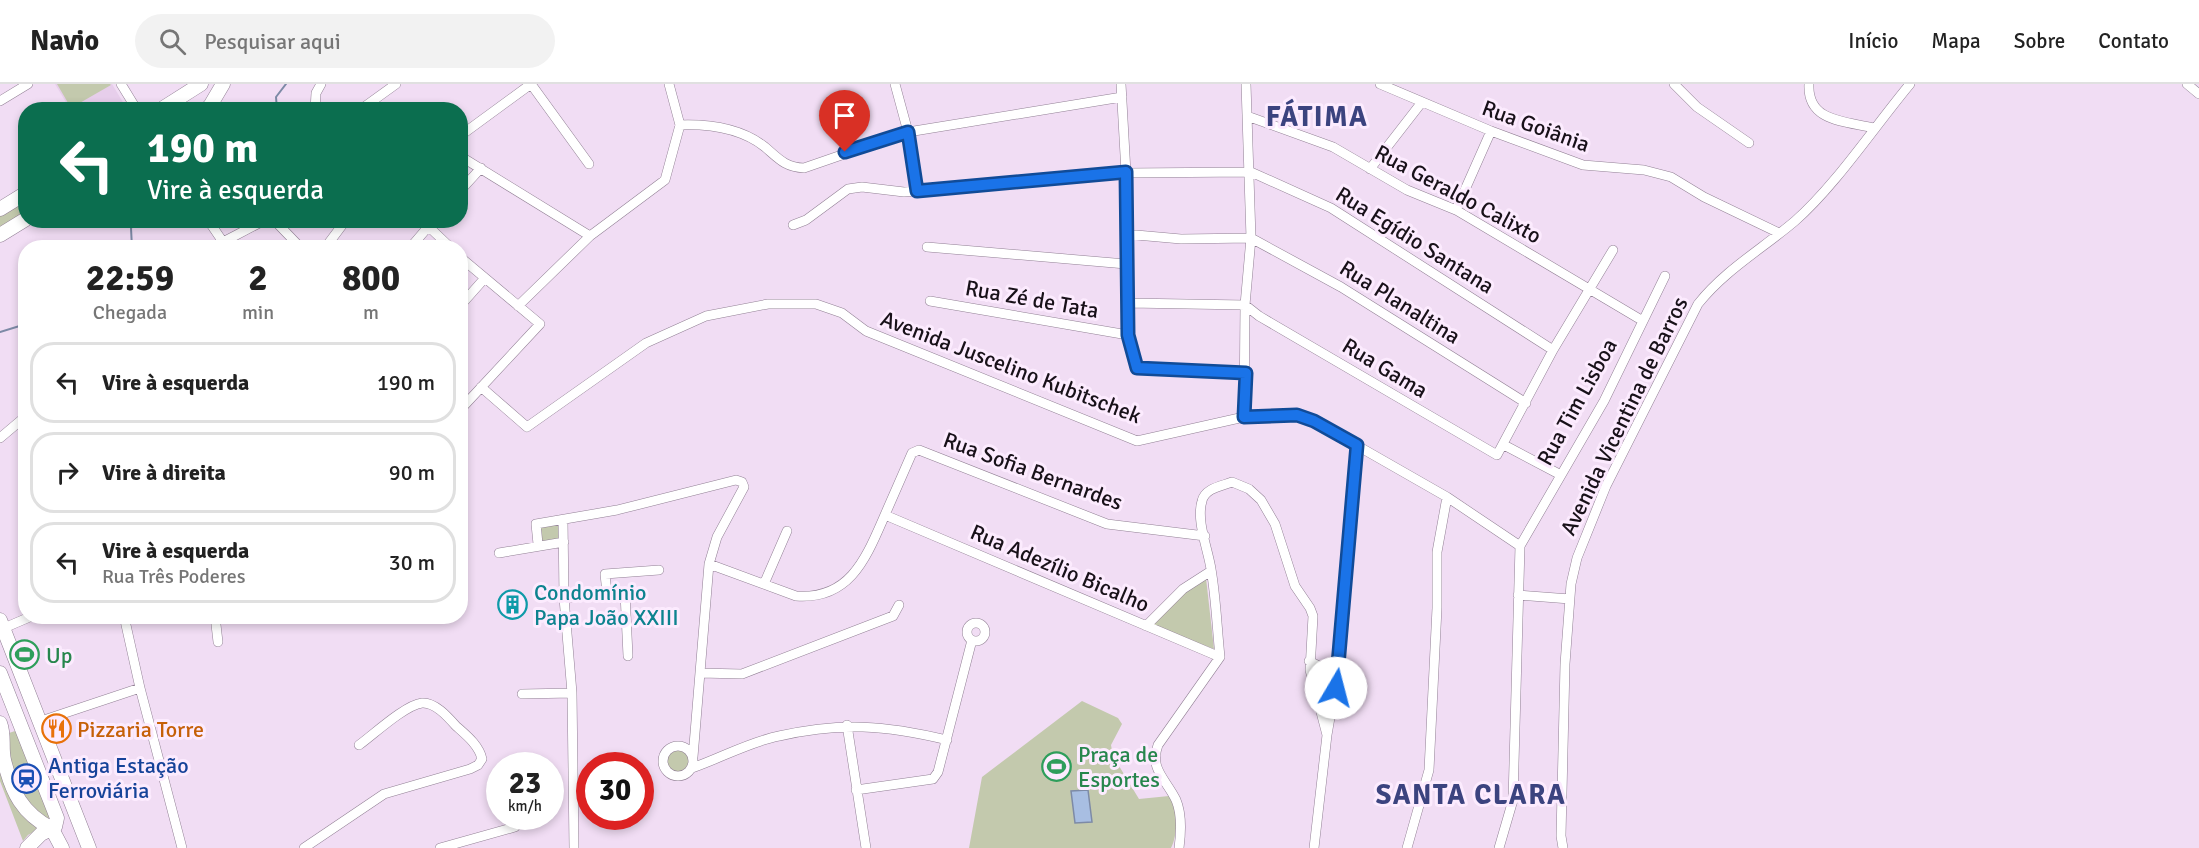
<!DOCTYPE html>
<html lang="pt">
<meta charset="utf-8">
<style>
body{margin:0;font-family:Signika,sans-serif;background:#f2f2f2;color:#222;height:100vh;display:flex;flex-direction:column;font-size:22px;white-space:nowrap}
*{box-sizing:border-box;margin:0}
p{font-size:20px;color:#767676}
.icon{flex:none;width:33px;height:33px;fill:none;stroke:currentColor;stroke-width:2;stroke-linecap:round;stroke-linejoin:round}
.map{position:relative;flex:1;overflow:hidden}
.sheet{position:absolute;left:18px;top:156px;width:450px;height:384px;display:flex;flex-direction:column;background:#fff;border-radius:24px;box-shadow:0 3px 9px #0003}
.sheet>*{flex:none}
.top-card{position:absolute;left:18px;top:18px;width:450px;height:126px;border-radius:24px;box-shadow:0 3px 9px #0003;background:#0b6e4f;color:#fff;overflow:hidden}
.speed{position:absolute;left:486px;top:668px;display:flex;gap:12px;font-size:30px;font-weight:700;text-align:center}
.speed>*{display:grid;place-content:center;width:78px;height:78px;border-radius:50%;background:#fff;box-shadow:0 3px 9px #0003;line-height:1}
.speed small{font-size:15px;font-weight:400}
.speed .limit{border:9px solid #d22;background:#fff;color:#111}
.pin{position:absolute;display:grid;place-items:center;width:51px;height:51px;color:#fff;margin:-62px -26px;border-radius:50% 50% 50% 0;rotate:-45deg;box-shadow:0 0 6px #0007}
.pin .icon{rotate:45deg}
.me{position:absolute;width:66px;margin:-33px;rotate:8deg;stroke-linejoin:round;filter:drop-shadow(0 0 4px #0008)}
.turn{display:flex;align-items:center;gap:21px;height:126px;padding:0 30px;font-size:27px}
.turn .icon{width:78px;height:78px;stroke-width:2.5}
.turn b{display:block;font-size:42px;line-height:51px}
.eta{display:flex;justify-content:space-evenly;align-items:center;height:102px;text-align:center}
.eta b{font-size:36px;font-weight:800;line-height:42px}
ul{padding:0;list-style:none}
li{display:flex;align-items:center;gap:18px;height:81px;margin:0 12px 9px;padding:0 18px;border:3px solid #e0e0e0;border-radius:24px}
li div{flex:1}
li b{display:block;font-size:22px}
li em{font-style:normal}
header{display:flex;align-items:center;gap:36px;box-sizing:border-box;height:84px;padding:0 30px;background:#fff;border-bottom:2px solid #e0e0e0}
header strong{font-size:28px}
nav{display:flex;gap:33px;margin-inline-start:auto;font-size:21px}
.search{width:420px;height:54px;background:#f2f2f2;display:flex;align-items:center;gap:15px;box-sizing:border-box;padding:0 21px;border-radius:33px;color:#767676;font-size:22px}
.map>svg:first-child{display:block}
.built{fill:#e7ceeb}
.green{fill:#c3c9ad}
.water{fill:#a8bee2;stroke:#7d8aa6;stroke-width:1.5}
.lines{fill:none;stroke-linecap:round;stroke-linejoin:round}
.stream{stroke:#7d8aa6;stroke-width:2}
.street-casing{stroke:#928095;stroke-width:10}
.secondary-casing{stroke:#928095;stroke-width:15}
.street{stroke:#fff;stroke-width:9}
.secondary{stroke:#fff;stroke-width:14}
.route-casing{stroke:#114b97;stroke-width:15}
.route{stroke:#1a73e8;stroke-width:10}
.labels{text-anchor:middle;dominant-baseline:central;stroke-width:6;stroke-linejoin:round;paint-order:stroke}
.street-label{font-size:22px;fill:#181119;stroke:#fcebfe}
.culture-label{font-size:22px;fill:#0d838f;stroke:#fcebfe;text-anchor:start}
.leisure-label{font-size:22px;fill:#27864d;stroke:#fcebfe;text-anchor:start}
.food-label{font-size:22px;fill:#c56008;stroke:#fcebfe;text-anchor:start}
.transit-label{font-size:22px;fill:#164399;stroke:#fcebfe;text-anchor:start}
.district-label{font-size:28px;font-weight:bold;letter-spacing:1.5px;fill:#3b437f;stroke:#fcebfe}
</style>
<header>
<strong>Navio</strong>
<div class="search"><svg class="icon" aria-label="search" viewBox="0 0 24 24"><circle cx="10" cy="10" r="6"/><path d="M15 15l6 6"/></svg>Pesquisar aqui</div>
<nav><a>Início</a><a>Mapa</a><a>Sobre</a><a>Contato</a></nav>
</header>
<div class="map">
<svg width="2199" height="764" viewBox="0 0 2199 764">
<rect width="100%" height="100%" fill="#f1ddf4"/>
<path class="built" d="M55 0H112L127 25H70Z"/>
<path class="green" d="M57 0H110L111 1 71 24Z
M25 114V132L0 147V130Z
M560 439 561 457 540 458 538 441Z
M1206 494 1214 565 1152 542 1185 509Z
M1339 577 1327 649 1314 582Z
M1082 617 1118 634 1122 640 1111 661 1113 672 1139 715 1169 712C1178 724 1178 751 1171 764H969L982 693Z
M21 645 56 735 28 751 23 757 0 697V652Z
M666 677a12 12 0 1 1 24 0a12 12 0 1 1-24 0Z"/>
<path class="water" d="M1088 706 1092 738 1075 739 1071 707Z"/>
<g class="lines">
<path class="stream" d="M277 26 276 13 286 0
M132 164 131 144 142 136
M0 248 26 240"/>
<defs>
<path id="street" d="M121 0 137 26
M669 0 680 41
M895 0 908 48 917 107
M1121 0 1126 89 1128 251 1137 284 1246 289
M1380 0 1491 47 1583 81 1644 86 1671 93 1704 113 1779 149
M1674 0 1697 23 1749 59
M1809 0C1807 38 1845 37 1874 44
M2187 0 2199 10
M0 17 28 0
M370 19 382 26
M315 26 316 9 321 0
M360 26 396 0
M1247 32 1333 63 1407 106 1456 126 1643 237
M460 52 531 0 589 80
M460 72 590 152
M1370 85 1422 18
M460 107 481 84
M1456 126 1491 47
M208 136 223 158
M274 136 301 164
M793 141 806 136 848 105 862 103 904 108 1126 89 1251 88 1331 124 1553 266
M429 143 451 164
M1125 150 1181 155 1251 154 1341 203 1526 319
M927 163 1126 180
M220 164 223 158 265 136
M325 164 346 136
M410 164 434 136
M460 173 540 240 460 326
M930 217 1128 251
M1129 219 1245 221 1259 232 1497 371 1553 266 1613 166
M460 222 484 195
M518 222 590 152 665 96 680 41C709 40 742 45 765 63 779 75 785 83 804 84L908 48 1122 13
M481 303 527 343 646 259 706 232 768 220H816L842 229 866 247 1137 357 1244 333 1297 331 1314 337 1447 413 1520 462
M1244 333 1245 221 1251 154 1246 0
M0 354 26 332
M1504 361 1559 390
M885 431 1220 573
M563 436 564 514 572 609 574 764
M538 460 536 440 617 426 736 396 742 398 744 403 717 453 709 480 693 673
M499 469 564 458
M709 480 796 512C850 516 866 474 884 433 893 412 903 390 912 369L919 366 1107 440 1205 452
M764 500 787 447
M607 509 605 490 659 486
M1518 511 1570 515
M564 514 607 509H625L628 572
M124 532 140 604 182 764
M215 532 218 558
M967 548a9 9 0 1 1 18 0a9 9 0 1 1-18 0Z
M1146 542 1183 505 1211 487
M4 544 32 532
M1309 577 1325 585 1340 576
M700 589 742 590 893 532 899 521
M522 610 572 609
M41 637 140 604
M847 641 866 764
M663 677a15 15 0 1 1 30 0a15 15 0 1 1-30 0Z
M692 684C721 674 749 658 779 652 841 638 885 641 947 656
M856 706 933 695 938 688 972 556
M304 764 384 710 470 685 478 681 482 675C479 661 466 651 456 642 448 633 435 618 422 619 405 621 373 651 359 661
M440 764 515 743
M1179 764C1181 749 1182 730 1176 716 1166 695 1149 685 1158 661L1220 573C1217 544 1216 514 1211 485 1208 465 1196 437 1202 417 1205 404 1222 402 1232 398L1249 405 1261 416 1275 440 1295 502 1310 524 1313 532 1310 586 1327 651
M1314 764 1327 651 1340 576 1357 361
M1407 764 1429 686 1437 524V468L1447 413
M1499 764 1513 716 1520 462 1604 317 1665 192
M1563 764 1561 752 1565 580 1571 500 1577 474 1606 402 1698 220C1725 186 1762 165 1795 137 1835 102 1875 42 1910 0"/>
<path id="secondary" d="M160 26 201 0
M205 26 210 22 223 0
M0 125 26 109
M0 151 26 135
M0 536 89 764
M0 589 57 734 55 743 41 750 27 764
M0 639C5 652 1 663 4 676 12 709 22 729 52 745
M52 745 62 764"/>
</defs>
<use href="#street" class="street-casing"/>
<use href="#secondary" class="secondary-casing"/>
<use href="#street" class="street"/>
<use href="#secondary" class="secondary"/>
</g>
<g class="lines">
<defs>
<path id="route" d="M845 68 908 48 917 107 1126 88 1128 251 1137 284 1246 289 1244 333 1297 331 1314 337 1357 361 1336 604"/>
</defs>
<use href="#route" class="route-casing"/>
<use href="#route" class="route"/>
</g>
<defs>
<symbol id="building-ring" viewBox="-11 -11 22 22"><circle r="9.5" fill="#fcebfe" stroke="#0f9aa8" stroke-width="1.5"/><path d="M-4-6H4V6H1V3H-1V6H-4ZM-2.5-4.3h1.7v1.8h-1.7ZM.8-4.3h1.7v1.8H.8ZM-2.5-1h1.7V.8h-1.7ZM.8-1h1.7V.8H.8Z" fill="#0f9aa8"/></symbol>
<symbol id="stadium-ring" viewBox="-11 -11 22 22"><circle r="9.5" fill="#fcebfe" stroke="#2e9e5b" stroke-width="1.5"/><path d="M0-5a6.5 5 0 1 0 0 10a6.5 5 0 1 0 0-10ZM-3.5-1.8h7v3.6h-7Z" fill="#2e9e5b"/></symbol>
<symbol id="restaurant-ring" viewBox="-11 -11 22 22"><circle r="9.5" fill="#fcebfe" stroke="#e8710a" stroke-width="1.5"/><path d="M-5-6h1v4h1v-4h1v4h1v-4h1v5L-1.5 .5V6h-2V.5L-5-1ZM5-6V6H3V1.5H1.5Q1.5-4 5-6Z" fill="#e8710a"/></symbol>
<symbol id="station-ring" viewBox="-11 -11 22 22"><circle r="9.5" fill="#fcebfe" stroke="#1a4fb4" stroke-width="1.5"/><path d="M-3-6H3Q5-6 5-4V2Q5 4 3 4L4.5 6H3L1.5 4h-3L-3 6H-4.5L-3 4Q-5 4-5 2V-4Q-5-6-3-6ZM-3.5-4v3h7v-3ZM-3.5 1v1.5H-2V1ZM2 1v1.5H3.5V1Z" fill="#1a4fb4"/></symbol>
</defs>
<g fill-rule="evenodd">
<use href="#building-ring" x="496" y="504" width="33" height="33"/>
<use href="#stadium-ring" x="8" y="554" width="33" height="33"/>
<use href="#restaurant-ring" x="40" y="628" width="33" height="33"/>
<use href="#stadium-ring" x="1040" y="666" width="33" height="33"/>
<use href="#station-ring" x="10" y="678" width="33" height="33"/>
</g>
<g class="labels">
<g class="street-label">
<text transform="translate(1536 42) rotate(20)">Rua Goiânia</text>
<text transform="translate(1458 110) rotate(28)">Rua Geraldo Calixto</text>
<text transform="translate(1415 156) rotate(32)">Rua Egídio Santana</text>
<text transform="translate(1032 215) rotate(10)">Rua Zé de Tata</text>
<text transform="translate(1400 218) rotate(32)">Rua Planaltina</text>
<text transform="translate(1011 283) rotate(21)">Avenida Juscelino Kubitschek</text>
<text transform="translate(1385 284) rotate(31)">Rua Gama</text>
<text transform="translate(1577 318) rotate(-61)">Rua Tim Lisboa</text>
<text transform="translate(1624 332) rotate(-64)">Avenida Vicentina de Barros</text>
<text transform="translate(1033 387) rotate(20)">Rua Sofia Bernardes</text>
<text transform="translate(1060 484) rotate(23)">Rua Adezílio Bicalho</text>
</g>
<g class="culture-label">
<text x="534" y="508">Condomínio<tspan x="534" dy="25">Papa João XXIII</tspan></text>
</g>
<g class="leisure-label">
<text x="46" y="571">Up</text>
<text x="1078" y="670">Praça de<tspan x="1078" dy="25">Esportes</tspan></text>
</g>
<g class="food-label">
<text x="77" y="645">Pizzaria Torre</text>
</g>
<g class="transit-label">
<text x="48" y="681">Antiga Estação<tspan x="48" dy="25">Ferroviária</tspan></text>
</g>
<g class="district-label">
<text x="1317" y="33">FÁTIMA</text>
<text x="1471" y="711">SANTA CLARA</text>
</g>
</g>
</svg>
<div class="speed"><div>23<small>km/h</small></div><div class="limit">30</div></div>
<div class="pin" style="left:845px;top:68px;background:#d93025"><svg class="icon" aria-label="arrive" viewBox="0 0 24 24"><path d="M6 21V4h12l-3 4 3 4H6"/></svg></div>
<svg class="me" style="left:1336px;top:604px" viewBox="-20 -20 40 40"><circle r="19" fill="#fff"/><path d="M0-13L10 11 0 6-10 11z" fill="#1a73e8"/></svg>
<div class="top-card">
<div class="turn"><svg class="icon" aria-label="left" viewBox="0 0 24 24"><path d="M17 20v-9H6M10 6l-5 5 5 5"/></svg><div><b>190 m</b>Vire à esquerda</div></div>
</div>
<section class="sheet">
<div class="eta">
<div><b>22:59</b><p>Chegada</p></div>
<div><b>2</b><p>min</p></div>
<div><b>800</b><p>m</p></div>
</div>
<ul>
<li><svg class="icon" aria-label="left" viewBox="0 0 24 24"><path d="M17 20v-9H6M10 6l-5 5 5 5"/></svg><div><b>Vire à esquerda</b></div><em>190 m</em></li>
<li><svg class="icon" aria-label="right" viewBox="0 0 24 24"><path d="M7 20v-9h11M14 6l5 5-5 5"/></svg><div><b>Vire à direita</b></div><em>90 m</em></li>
<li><svg class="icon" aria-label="left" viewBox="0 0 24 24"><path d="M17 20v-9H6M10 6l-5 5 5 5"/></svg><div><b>Vire à esquerda</b><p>Rua Três Poderes</p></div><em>30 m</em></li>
</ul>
</section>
</div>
